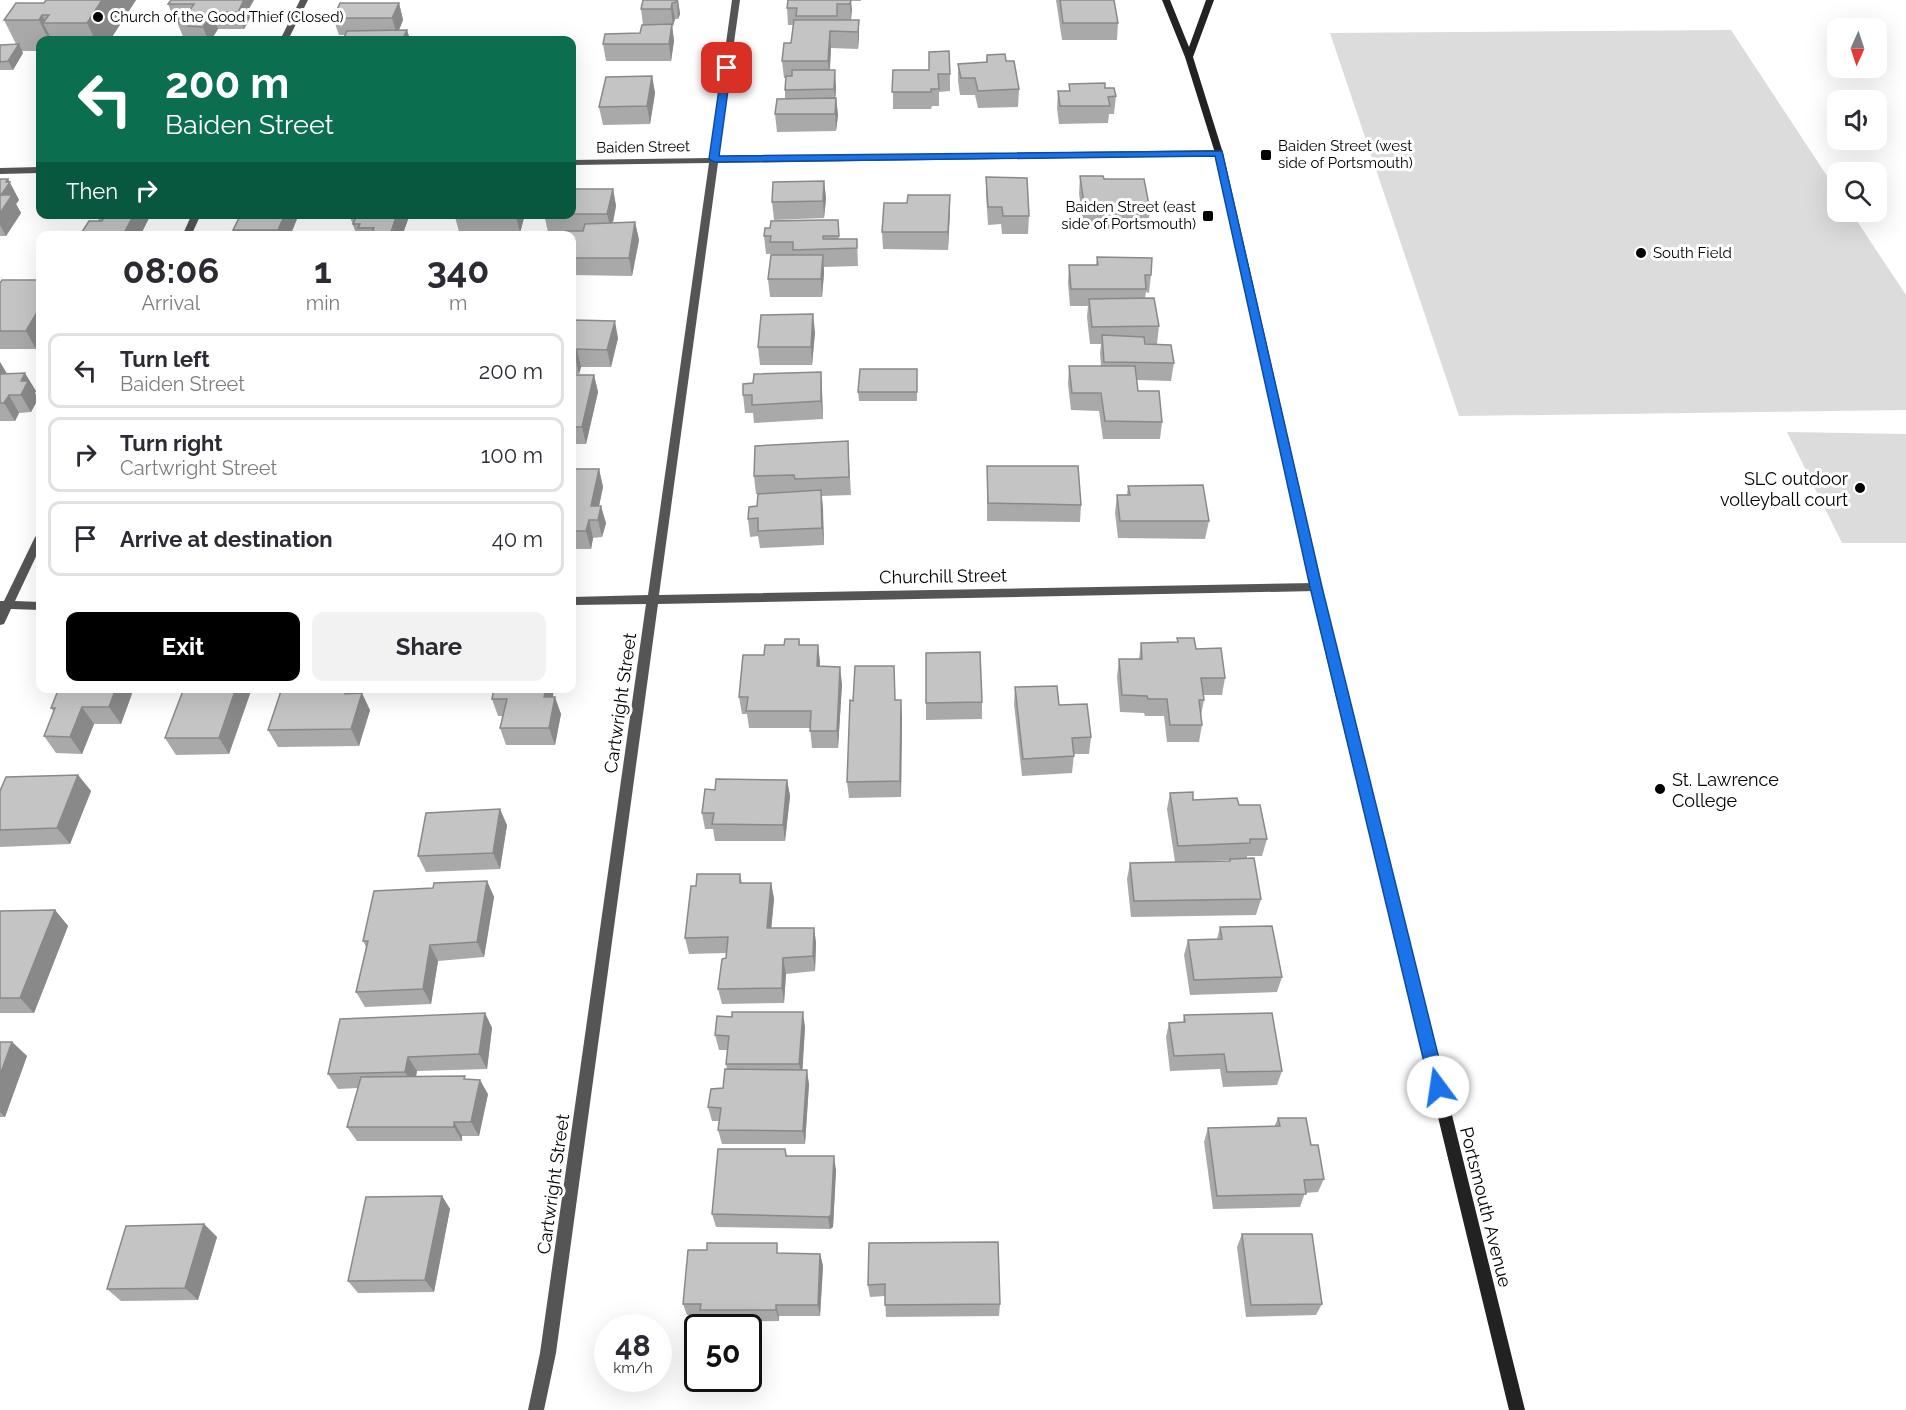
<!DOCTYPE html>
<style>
body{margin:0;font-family:Raleway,sans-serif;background:#f2f2f3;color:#2b2b33;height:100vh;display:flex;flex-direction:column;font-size:22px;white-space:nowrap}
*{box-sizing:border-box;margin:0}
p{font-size:20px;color:#7c7c81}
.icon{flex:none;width:33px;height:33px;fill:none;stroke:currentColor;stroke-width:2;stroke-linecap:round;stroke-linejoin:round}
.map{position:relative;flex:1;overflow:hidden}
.sheet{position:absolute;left:36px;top:231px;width:540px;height:462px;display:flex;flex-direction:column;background:#fff;border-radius:12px;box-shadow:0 6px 24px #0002}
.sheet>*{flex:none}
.banner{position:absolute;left:36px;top:36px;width:540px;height:183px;border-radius:12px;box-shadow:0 6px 24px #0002;background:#0b6e4f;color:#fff;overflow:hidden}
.needle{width:39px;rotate:183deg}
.fabs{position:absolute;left:1827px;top:18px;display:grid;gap:12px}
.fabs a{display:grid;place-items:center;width:60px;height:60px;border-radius:12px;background:#fff;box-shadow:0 6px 24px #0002;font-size:30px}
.speed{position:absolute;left:594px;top:1314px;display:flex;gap:12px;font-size:30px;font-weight:700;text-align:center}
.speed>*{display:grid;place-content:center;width:78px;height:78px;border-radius:50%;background:#fff;box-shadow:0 6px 24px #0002;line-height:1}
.speed small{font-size:15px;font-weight:400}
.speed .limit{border:3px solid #111;border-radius:9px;background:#fff;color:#111}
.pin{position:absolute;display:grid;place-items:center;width:51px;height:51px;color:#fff;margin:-26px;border-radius:12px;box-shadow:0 3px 9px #0006}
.me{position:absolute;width:66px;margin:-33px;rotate:346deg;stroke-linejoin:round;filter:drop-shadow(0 0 4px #0008)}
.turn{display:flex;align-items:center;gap:21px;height:126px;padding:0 30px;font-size:27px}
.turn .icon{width:78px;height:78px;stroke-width:2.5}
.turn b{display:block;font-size:42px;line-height:51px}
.then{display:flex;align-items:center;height:57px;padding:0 30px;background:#0003;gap:12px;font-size:22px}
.eta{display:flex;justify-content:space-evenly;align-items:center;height:102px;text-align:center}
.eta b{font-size:36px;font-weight:700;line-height:42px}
.button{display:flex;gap:12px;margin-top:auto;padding:12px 30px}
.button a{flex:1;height:69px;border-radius:12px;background:#000;color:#fff;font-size:24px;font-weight:700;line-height:69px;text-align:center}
.button a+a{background:#f2f2f3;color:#2b2b33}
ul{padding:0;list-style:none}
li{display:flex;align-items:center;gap:18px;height:75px;margin:0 12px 9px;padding:0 18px;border:3px solid #e1e1e2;border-radius:12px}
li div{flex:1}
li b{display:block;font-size:22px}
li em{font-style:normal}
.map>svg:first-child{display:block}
.green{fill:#dcdcdc}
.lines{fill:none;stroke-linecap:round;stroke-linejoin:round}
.street{fill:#555;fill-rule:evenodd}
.secondary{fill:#222;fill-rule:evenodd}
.wall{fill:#a9a9a9}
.shaded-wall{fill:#898989}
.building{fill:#c4c4c4;stroke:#898989;stroke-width:1.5}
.route{fill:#1a73e8;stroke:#114b97;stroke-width:1.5}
.poi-dot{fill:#000;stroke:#fff;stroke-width:2}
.labels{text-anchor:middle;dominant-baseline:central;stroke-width:6;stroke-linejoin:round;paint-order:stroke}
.far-poi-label{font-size:15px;fill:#000;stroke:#fff;text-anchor:start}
.far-street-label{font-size:15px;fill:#000;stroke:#fff}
.poi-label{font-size:18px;fill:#000;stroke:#fff;text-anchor:end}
.street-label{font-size:18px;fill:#000;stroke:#fff}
</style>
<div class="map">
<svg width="1906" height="1410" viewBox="0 0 1906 1410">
<rect width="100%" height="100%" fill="#fff"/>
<path class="green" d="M1731 30 1837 191 1838 212H1851L1906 295V410L1459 416 1330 33Z
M1787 432 1906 434V543H1842Z"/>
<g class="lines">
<path class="street" d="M300 0H308L288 40H280Z
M732 0H740L718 157 1219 150 1223 153 1219 156 718 163 659 595 1316 583 1322 587 1316 591 658 604 556 1353 544 1410H528L540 1353 646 604 572 605V597L648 595 709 163 572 165V160L710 158Z
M40 167V173L0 174V168Z
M192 214H201L191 236H182Z
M40 533V548L15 601 40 602V610L11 609 4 624 0 625V601H4L35 537Z"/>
<path class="secondary" d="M1162 0H1170L1189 47 1206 0H1214L1193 57 1223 153 1331 626 1525 1410H1509L1319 626 1215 153 1185 57Z"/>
</g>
<path class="wall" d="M46 0H136L110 40H40V51H22L23 53 13 70H0V45L16 44 4 20 44 3Z
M171 0 249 9 251 16 244 29H218L211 40H193V39H184L177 22 178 21H175L168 4Z
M643 0H678L680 14 678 19H675L673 26H672L674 41 671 61H606L603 44 640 33 643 25 641 9Z
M788 0H861V1H851V20H859V37L858 49 831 48 830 70 836 87 835 98H836L838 115 836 131 777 132 775 114 785 99V90L786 78H784L782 61 791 43 793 25H788L787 8Z
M1056 0H1114L1118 23 1117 40H1062Z
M399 3 403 20 399 30H407L410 40H343L345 35H339L333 18Z
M987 55 1006 61 1019 89 1018 107 978 108 975 95H960L958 81V64L986 62Z
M893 70 950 74V91L939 92V106H932L931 109H893Z
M652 76 655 93 650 124 603 125 599 107Z
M1069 84 1105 88 1116 96 1114 114H1109L1108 123 1059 124 1057 108 1058 91H1069Z
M1080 176 1104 179 1150 210 1148 228 1084 229 1079 194Z
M986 177 1029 216 1028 234H1002L1001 224 988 225 986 194Z
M0 179H8L19 200 16 204 21 213 6 236H0Z
M824 181 826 198 824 218 774 220 772 202Z
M572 189H613L616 206 613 223 635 222 639 240 632 276 572 275V236L564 232H548L544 214H572Z
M950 195 948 250 883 249 882 232 907 203Z
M96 214H151L140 236H80L99 221Z
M299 214 290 236H235L233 230Z
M352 214H410L402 236H357L350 217Z
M525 214 520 233 460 235 455 217Z
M838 220 839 239H857L858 266 824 267V273L822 297H770L768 279 772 255V254H766L764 236Z
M1097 257 1151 275 1149 293 1146 292 1145 298 1159 326 1157 344 1174 363 1171 381 1137 380 1138 391 1162 422 1160 439H1103L1099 411 1071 410 1068 384 1069 366H1101L1100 353 1101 344H1090L1087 317 1088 306H1070L1068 283 1069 265H1096Z
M40 280V341L36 349H0V283Z
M572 320 618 338 611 367H581L579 374H572Z
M815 332 812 365H760L758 347Z
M0 362 7 374 36 391 35 393 38 399 31 412 19 413 15 421H0Z
M917 369V401H859L858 392Z
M821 372 823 419 754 423 753 413H745L743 395 753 383Z
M572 375H594L598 392 586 444H572Z
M849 459 851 495 822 496 824 545 760 548 758 536 750 537 748 519 757 506 780 493 756 494 754 476Z
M987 466 1081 505 1080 522 987 521Z
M572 469H599L603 487 599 506 606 523 602 537 593 538 591 549H572Z
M1128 486 1209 521 1205 539 1118 538 1115 513 1117 495H1127Z
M1177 638 1196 649 1225 678 1222 695H1203L1204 700 1201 715 1202 725 1199 742H1167L1164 716H1145L1144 713 1120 712 1117 677 1119 659H1139L1141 643 1177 642Z
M799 639 800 645H818L820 667 842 684 838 748H812L810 728H749L747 714H742L739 697 764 655 784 645Z
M926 653 982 702V719L926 720Z
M1015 687 1059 705 1091 737 1089 754H1074L1072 773 1022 776 1014 704Z
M134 688 121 724H94L82 754 56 753 44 736 54 712 51 708Z
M252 688 229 754 176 755 165 738Z
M282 688H350L352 694 370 710 359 746 278 747 268 730Z
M494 688H554L553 697 561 714 555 745H506L500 728 503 716H498L492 699Z
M896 700 902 717 901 797 849 798 847 782Z
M78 775 91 791 70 844 0 847V791Z
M787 780 790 796 785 841H715L713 829H705L702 813 715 790Z
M1170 793 1193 800 1239 805 1267 839 1262 856H1247V858L1261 899 1256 915 1131 917 1127 879 1130 863 1229 861V860L1175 862 1167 809Z
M507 825 500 869 426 872 418 856Z
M740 874 742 883H771L774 899 771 928H814L816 943 815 971 786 974 784 1003 722 1004 718 989 727 953 689 954 685 938 696 886Z
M487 881 494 897 484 957 438 961 431 1004 365 1007 356 992 366 947 363 941 433 888Z
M55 910 68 926 34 1013H0V911Z
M1220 927 1282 977 1277 992 1190 995 1184 955 1188 940 1217 939Z
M485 1013 492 1028 487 1069 417 1071 416 1076 467 1079 488 1094 479 1136H462V1141H357L347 1127 358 1088 338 1089 328 1074Z
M1184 1015 1282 1071 1277 1085 1223 1087 1220 1069 1170 1071 1166 1037 1169 1023 1183 1022Z
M805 1027 802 1070 809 1084 805 1144H722L718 1130 719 1121H712L708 1107 723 1088 727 1069 726 1064 728 1050H719L715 1035Z
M0 1042H12L27 1056 5 1117H0Z
M1278 1118 1311 1145 1324 1179 1318 1192 1305 1193 1300 1207 1213 1209 1204 1142 1208 1128 1274 1127Z
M785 1149 787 1156 836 1170 833 1227 830 1229 716 1227 712 1214Z
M442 1196 450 1209 434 1292 358 1293 348 1281Z
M204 1224 217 1237 198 1300 121 1301 107 1289Z
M1242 1234 1322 1304 1316 1315 1246 1317 1237 1247Z
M869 1243 1000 1304 999 1316 886 1317 885 1296 870 1297 868 1285Z
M779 1253 820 1254 823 1266 820 1316H779V1321L705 1322 702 1315H687L683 1304Z"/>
<path class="shaded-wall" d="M102 0H136L110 40H95L87 23Z
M239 0H254L249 9 251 16 244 29 238 12Z
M677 0H678L680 14 678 19Z
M851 0 852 10 851 21 850 4Z
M399 3 403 20 397 35 392 18Z
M672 3 675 19 673 26 671 9Z
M212 12 218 29 211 40H208L203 27Z
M42 15 46 23H43L52 40H49L39 20Z
M859 20V37L858 49V32Z
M672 24 674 41 671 61 669 44Z
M407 30 410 40H402Z
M830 31 831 48 829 78 828 61Z
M19 44 23 53 13 70 8 61Z
M835 70 836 87 835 107 834 89Z
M652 76 655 93 650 124 647 106Z
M836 98 838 115 836 131 835 114Z
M8 179 19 200 16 204 21 213 6 236 0 225V213L1 195Z
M824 181 826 198 824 218 823 201Z
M613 189 616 206 611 231 607 214Z
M950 195V213L948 250V232Z
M134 214H151L140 236H123Z
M285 214H299L290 236H280L278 230Z
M397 214H410L402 236H390Z
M516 214H525L520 233 516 216Z
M635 222 639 240 632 276 629 258Z
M823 255 824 273 822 297 821 279Z
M40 307V341L36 349 26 331Z
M813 314 815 332 812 365 811 347Z
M615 321 618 338 611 367 607 350Z
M577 349 581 367 579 374 575 356Z
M0 362 9 377 0 391Z
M821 372 822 390 823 419 821 401Z
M25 373 36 391 35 393 38 399 31 412 21 395V381Z
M594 375 598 392 586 444 582 427Z
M9 395 19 413 15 421 4 403Z
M599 469 603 487 596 520 591 506Z
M821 490 823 508 824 545 822 528Z
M601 506 606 523 602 537 598 520Z
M589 520 593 538 591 549 586 531Z
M818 645 820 662 818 684 817 666Z
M840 667 842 684 838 748 837 731Z
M116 688H134L121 724 109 707Z
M236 688H252L229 754 219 738Z
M346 688H350L356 701 345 694Z
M546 688H554L550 714 544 697Z
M362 693 370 710 359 746 351 729Z
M555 697 561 714 555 745 549 728Z
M901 700 902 717 901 797 900 781Z
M82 707 94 724 82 754 70 737Z
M78 775 91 791 70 844 57 828Z
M787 780 790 796 785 841 783 825Z
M500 809 507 825 500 869 493 853Z
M487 881 494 897 484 957 477 942Z
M771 883 774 899 770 943 767 928Z
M55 910 68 926 34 1013 20 998Z
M814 928 816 943 815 971 813 956Z
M430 945 438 961 431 1004 423 989Z
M783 958 786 974 784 1003 782 988Z
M803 1012 805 1027 802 1079 799 1064Z
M485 1013 492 1028 487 1069 479 1054Z
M12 1042 27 1056 5 1117 0 1112V1075Z
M408 1057 417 1071 414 1086 405 1072Z
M807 1070 809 1084 805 1144 803 1131Z
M480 1080 488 1094 479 1136 471 1122Z
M454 1122 462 1136V1141L454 1127Z
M834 1156 836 1170 833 1227 830 1229 828 1217Z
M442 1196 450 1209 434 1292 425 1280Z
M204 1224 217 1237 198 1300 185 1288Z
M820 1254 823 1266 820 1316 818 1305Z
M776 1305 779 1316V1321L776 1310Z"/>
<path class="building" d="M46 0H102L87 23H43L49 15H42L39 20H4L16 3H44Z
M171 0H244L238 12H212L203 27 188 26 190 22H177L185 10H190L194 4H168Z
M643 0H677L676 2 672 3 671 9H641Z
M788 0H851L850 4H837V16H796L797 8H787Z
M1060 0H1114L1118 23H1063Z
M340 3H399L392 18H333Z
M794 20H859L858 32 830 31 828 61H782L784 43H791Z
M672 24 669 44H603L605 34 640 33 642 25Z
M407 30 402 40H343L347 31Z
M19 44 8 61 0 62V45Z
M949 51 950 74H938L939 89H931V92H892L893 70H929V52Z
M1005 54 1006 61H1014L1019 89 978 91 975 78H961L958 64 987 62V55Z
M792 70H835L834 89 785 90 786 76H792Z
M652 76 647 106 599 107 606 77Z
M1105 83V88H1114L1116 96 1108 97 1110 106H1060L1058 91H1070L1069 84Z
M836 98 835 114H775L777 99Z
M1080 176H1103L1104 179H1144L1150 210 1085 211Z
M986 177 1027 178 1029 216H1003L1002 207H988Z
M0 179H8L6 182H10L1 195H12L0 213Z
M824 181 823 201 772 202 773 182Z
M572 189H613L607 214H572Z
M908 195H950L948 232H882L884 203H907Z
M106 214H134L123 235H80L89 221H102Z
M241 214H285L278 230H233Z
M352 214H397L390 235 371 234 374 228H358L360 224H353L356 217H350Z
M456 214H516V216L455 217Z
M822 220H838L839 236H823V239H857V248L793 250V242H770L771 236H764L765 228H770L771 221Z
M635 222 629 258H572V236H563L565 231H583L585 224Z
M771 255H823L821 279H768Z
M1097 257 1152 258 1151 275H1145L1146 289H1071L1069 265H1098Z
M2 280H40V307L26 331H0V283Z
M1154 298 1159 326 1092 327 1089 299Z
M813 314 811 347H758L761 315Z
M572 320 615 321 607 350 577 349 575 356H572Z
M1102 335 1144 337 1145 344 1171 345 1174 363 1104 362Z
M1069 366H1135L1138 391H1159L1162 422 1105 421 1101 393H1072Z
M860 369H917V392H858Z
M821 372V401L752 405V395H743V384L753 383 754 374Z
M25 373 21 381H28L21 395H9L4 403H0V374Z
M572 375H594L582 427H572Z
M848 441 849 477 795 479 794 475 754 476 755 446Z
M987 466H1078L1081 505 988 503Z
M572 469H599L591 506H601L598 520H589L586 531H572Z
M1203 485 1209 521H1120L1117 495H1130L1128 486Z
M821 490 822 528 758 531V518L748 519 749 507 757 506 758 494Z
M1177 638H1194L1196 649 1221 648 1225 678H1201L1204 700H1199L1202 725H1170L1167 699H1148L1147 696 1122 695 1119 659H1142L1141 643 1178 642Z
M785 639H799V645H818L817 666 840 667 837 731H810L811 711H746L748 697H739L743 655H764L765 645H784Z
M980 652 982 702 926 703V653Z
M855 666H894L895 700H901L900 781 847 782 850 700 853 701Z
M1057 686 1059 705 1087 704 1091 737 1072 738 1074 756 1023 759 1015 687Z
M59 688H116L109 707H82L70 737 44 736 55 708H51Z
M184 688H236L219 738H165Z
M282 688H346L345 694 362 693 351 729 268 730Z
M494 688H546L544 697H555L549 728H500L507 699H492Z
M78 775 57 828 0 830V791L6 777Z
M716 779 787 780 783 825 712 824 714 813H702L705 789 715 790Z
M1193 792V800L1237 798 1239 805H1260L1267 839H1250V843L1178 846 1170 793Z
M500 809 493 853 418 856 426 813Z
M1254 858 1261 899 1134 901 1130 863 1230 861V859Z
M697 874H740V883H771L767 928H814L813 956 783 958 782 988 718 989 722 959 726 958 728 937 685 938 691 886H696Z
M487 881 477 942 430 945 423 989 356 992 368 941H363L374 891 433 888 434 883Z
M55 910 20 998H0V911Z
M1272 926 1282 977 1194 980 1188 940 1222 939 1220 927Z
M732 1012H803L799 1064H726L729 1036 715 1035 717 1016 732 1017Z
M485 1013 479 1054 408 1057 405 1072 328 1074 340 1019Z
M1272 1013 1282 1071 1227 1072 1224 1054 1174 1056 1169 1023 1185 1022 1184 1015Z
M0 1042H12L0 1075Z
M725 1069 807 1070 803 1131 718 1130 721 1108 708 1107 711 1089 723 1088Z
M465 1076 464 1079 480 1080 471 1122H454V1127H347L361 1077Z
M1278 1118H1306L1311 1145H1318L1324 1179 1304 1180 1306 1194 1217 1196 1208 1128 1280 1126Z
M718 1149H785L786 1156H834L831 1215 828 1217 712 1214Z
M442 1196 425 1280 348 1281 366 1197Z
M204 1224 185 1288 107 1289 126 1226Z
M1242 1234H1312L1322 1304 1251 1305Z
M998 1242 1000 1304 885 1305V1284L868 1285 869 1243Z
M707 1243H777V1253L820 1254 818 1305H776V1310H700L701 1304H683L688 1250H707Z"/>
<path class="route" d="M727 65 731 68 719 156 1222 151 1322 587 1446 1087 1444 1093 1438 1095 1432 1093 1430 1087 1310 587 1215 156 714 162 709 159 722 68Z"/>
<g class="poi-dot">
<circle cx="98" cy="17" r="6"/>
<rect x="1260" y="149" width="12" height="12" rx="3"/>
<rect x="1202" y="210" width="12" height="12" rx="3"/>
<circle cx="1641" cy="253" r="6"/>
<circle cx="1860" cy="488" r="6"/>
<circle cx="1660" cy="789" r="6"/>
</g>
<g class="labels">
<g class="far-poi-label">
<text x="110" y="17">Church of the Good Thief (Closed)</text>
<text x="1278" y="146">Baiden Street (west<tspan x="1278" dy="17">side of Portsmouth)</tspan></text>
<text x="1196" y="207" text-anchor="end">Baiden Street (east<tspan x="1196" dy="17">side of Portsmouth)</tspan></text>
<text x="1653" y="253">South Field</text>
</g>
<g class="far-street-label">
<text transform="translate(643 147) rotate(-1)">Baiden Street</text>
</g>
<g class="poi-label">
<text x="1848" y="478">SLC outdoor<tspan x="1848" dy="21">volleyball court</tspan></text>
<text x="1672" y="779" text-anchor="start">St. Lawrence<tspan x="1672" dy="21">College</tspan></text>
</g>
<g class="street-label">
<text transform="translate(943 576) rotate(-1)">Churchill Street</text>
<text transform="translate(620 703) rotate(-82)">Cartwright Street</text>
<text transform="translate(553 1184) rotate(-82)">Cartwright Street</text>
<text transform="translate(1486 1207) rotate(76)">Portsmouth Avenue</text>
</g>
</g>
</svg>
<div class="fabs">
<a><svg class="needle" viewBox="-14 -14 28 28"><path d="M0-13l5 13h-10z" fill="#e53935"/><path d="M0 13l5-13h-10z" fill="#7c7c81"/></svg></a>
<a><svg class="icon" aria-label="sound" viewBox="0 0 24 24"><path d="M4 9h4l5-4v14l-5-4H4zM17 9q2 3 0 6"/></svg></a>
<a><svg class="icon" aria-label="search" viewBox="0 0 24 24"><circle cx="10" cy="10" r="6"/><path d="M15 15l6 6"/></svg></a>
</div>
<div class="speed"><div>48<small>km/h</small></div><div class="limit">50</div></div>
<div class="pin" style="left:727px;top:68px;background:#d93025"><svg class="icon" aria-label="arrive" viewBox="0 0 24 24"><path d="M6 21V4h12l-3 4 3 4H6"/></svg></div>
<svg class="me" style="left:1438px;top:1087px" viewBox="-20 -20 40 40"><circle r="19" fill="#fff"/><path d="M0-13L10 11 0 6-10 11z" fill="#1a73e8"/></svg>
<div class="banner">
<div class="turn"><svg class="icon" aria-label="left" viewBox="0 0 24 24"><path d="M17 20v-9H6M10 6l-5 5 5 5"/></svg><div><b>200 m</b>Baiden Street</div></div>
<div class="then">Then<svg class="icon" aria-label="right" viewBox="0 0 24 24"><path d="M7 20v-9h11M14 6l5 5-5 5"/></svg></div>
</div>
<section class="sheet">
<div class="eta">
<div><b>08:06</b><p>Arrival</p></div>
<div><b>1</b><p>min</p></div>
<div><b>340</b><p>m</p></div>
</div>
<ul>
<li><svg class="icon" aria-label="left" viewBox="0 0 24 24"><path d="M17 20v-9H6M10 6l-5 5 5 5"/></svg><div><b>Turn left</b><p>Baiden Street</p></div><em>200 m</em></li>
<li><svg class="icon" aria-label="right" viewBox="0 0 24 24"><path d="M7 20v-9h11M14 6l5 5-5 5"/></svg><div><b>Turn right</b><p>Cartwright Street</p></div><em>100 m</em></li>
<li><svg class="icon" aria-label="arrive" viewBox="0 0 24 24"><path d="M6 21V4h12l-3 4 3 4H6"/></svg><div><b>Arrive at destination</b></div><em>40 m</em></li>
</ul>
<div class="button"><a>Exit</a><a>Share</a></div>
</section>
</div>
